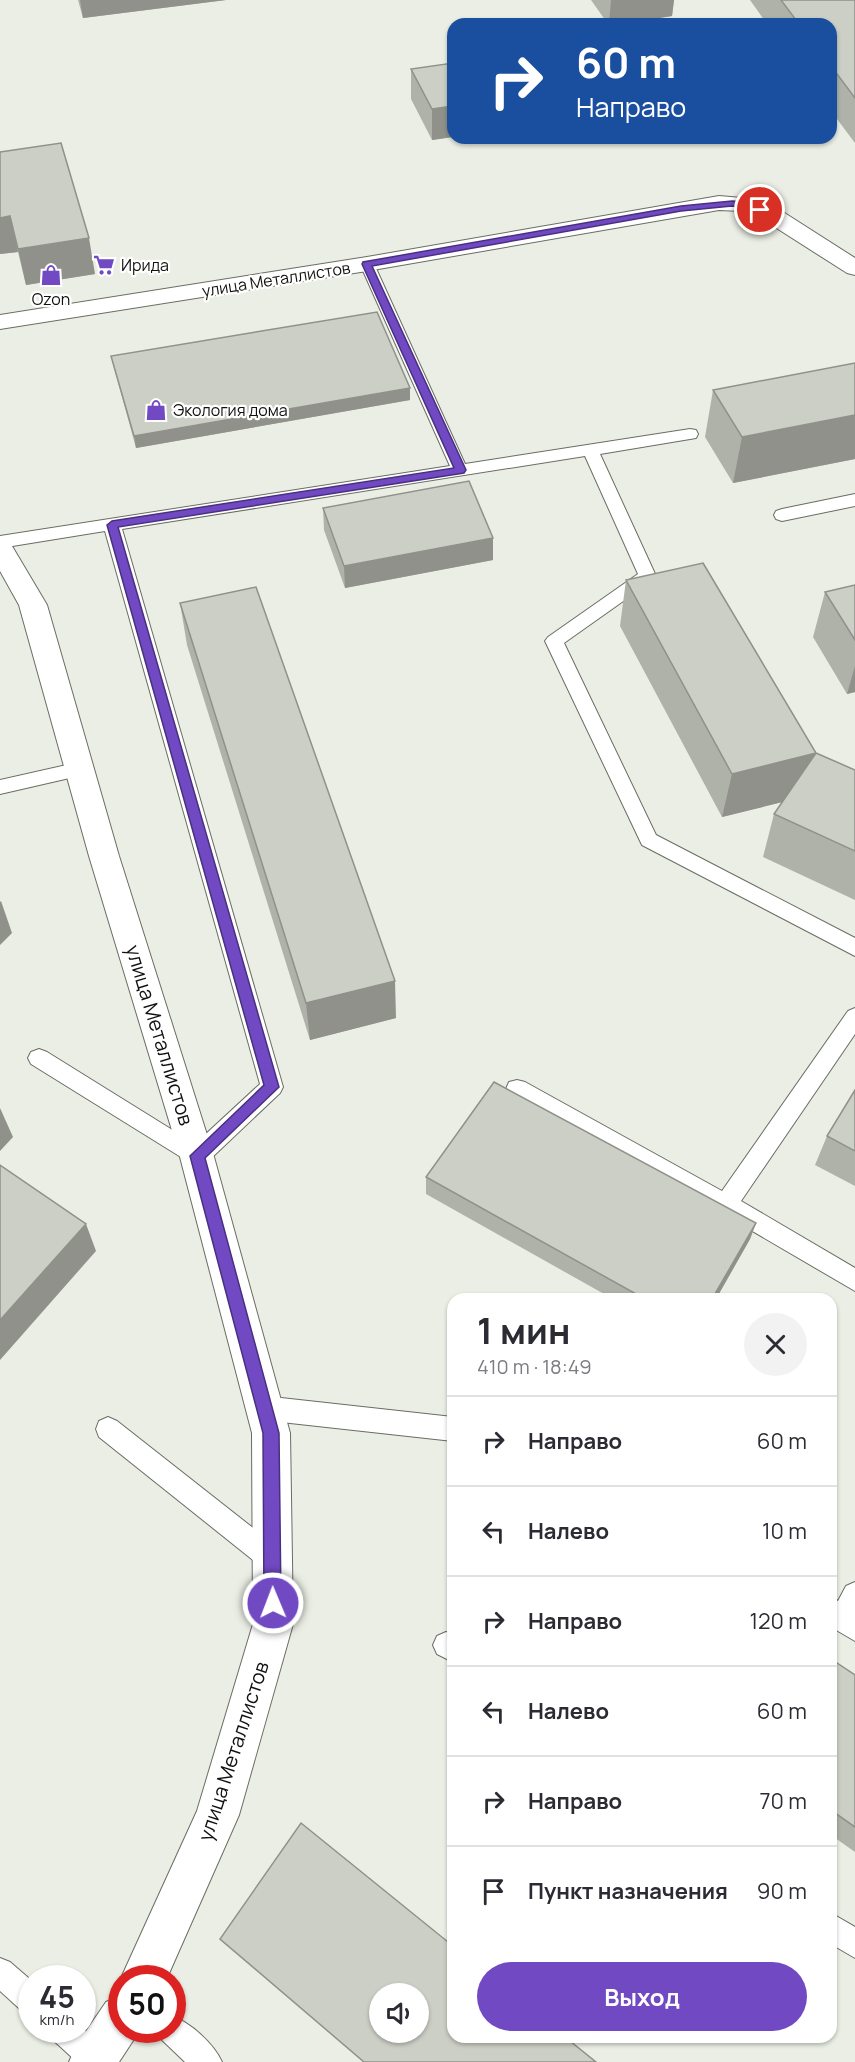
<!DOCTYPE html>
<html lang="ru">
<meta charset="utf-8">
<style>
body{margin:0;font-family:Manrope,sans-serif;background:#f2f2f3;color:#2b2b33;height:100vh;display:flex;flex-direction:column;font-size:22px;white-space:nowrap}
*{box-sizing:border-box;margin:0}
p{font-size:20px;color:#7c7c81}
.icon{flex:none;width:33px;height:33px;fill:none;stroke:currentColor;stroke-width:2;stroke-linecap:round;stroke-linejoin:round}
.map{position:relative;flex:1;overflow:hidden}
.sheet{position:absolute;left:447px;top:1293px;width:390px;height:750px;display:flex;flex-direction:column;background:#fff;border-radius:18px;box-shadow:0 2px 4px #0004}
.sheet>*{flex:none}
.top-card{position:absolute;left:447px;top:18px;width:390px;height:126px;border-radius:18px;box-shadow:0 2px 4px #0004;background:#1a4fa0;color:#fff;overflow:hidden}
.buttons{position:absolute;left:369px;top:1983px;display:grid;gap:12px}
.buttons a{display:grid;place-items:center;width:60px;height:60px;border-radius:50%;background:#fff;box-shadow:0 2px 4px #0004;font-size:30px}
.speed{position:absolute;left:18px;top:1965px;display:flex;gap:12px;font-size:30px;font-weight:700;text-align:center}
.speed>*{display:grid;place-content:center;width:78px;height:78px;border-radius:50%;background:#fff;box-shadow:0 2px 4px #0004;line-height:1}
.speed small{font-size:15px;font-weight:400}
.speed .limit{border:9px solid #d22;background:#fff;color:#111}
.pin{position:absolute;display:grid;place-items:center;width:51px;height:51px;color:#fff;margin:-26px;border:3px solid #fff;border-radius:50%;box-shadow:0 2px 6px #0007}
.me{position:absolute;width:66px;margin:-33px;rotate:359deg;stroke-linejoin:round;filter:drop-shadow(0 0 4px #0008)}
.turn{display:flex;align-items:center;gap:21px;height:126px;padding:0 30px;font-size:27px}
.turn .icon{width:78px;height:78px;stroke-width:2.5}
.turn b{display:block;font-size:42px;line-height:51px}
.round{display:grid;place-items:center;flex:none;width:63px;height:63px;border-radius:32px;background:#f2f2f3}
.overview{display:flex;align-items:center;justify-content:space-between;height:102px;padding:0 30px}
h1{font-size:36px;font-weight:700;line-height:45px}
.cta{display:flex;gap:12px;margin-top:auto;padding:12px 30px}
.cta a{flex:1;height:69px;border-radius:36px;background:#714ac3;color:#fff;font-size:24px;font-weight:700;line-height:69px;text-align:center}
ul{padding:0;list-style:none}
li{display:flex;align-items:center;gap:18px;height:90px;padding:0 30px;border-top:2px solid #e1e1e2}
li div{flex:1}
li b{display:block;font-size:22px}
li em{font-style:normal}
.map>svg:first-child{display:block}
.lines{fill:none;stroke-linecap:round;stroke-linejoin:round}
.service-casing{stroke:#6a6d64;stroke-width:2}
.tertiary-casing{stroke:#6a6d64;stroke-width:2}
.secondary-casing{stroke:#6a6d64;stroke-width:2}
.service{fill:#fff;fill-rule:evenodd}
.tertiary{fill:#fff;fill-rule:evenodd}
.secondary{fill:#fff;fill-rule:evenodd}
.wall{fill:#afb2a9}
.shaded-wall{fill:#8f918a}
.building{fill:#cccfc5;stroke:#8f918a;stroke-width:1.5;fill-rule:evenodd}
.route{fill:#714ac3;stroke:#49307f;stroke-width:1.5}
.labels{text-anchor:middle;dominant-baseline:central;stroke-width:4.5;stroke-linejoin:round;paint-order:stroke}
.far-poi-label{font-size:16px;fill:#11120f;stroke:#fff;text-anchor:start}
.far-street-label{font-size:16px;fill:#11120f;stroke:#fff}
.street-label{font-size:20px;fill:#11120f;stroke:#fff}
</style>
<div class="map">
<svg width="855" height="2062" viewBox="0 0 855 2062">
<rect width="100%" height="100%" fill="#eaeee4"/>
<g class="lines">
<defs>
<path id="service" d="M367 260 374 264 465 464 690 429 696 430 698 434 696 438 600 454 656 576 653 580 564 643 656 835 855 938V956L642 845 545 641 548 637 638 574 585 456 122 529 283 1087 280 1093 205 1164 197 1167 31 1064 28 1058 31 1052 39 1049 47 1052 195 1144 260 1084 105 531 0 548V536L450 466 360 264Z
M855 494V506L782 521 776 519 774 515 776 511 782 509Z
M80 762 87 764 89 769 87 774 0 794V780Z
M855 1008V1034L741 1201 855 1268V1291L718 1211 509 1096 506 1089 509 1082 517 1080 525 1082 722 1191 848 1011Z
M263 1396 453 1417V1441L263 1420 254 1416 251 1408 254 1400Z
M108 1417 117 1421 281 1550 285 1559 281 1568 272 1572 263 1568 99 1437 96 1429 99 1421Z
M855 1582V1641L831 1627V1598L838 1601 846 1586Z
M446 1632 453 1635V1662L437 1654 433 1645 437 1636Z
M831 1913 855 1927V1958L831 1944Z
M0 1958 10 1962 32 1981V2015L22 2011 0 1991Z
M172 2016C191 2023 214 2044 222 2062H185L162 2040 158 2030H172Z
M82 2028 104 2048 109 2058 107 2062H77L53 2040 48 2030Z"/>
<path id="tertiary" d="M719 196 754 199 783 212 855 258V275L847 273 767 222 742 211 719 210 367 271 0 329V315L367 257Z"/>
<path id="secondary" d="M0 538 9 541 47 605 119 856 214 1157 290 1433 293 1624 239 1815 167 1978H121L197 1811 253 1624 252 1433 180 1157 89 856 19 605 0 571Z
M122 1995V2030H140L119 2062H69L76 2046 106 2002Z"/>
</defs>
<use href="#service" class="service-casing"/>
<use href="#tertiary" class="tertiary-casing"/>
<use href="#secondary" class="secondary-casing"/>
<use href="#service" class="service"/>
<use href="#tertiary" class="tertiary"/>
<use href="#secondary" class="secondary"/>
</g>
<path class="wall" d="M78 0H226L83 18Z
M591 0H674L672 16 620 24H608Z
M750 0H855V143L831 111V24H767Z
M453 63V137L432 140 411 99V69Z
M0 152 95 274 26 285 18 252 0 254Z
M111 356 410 400 136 448 114 368Z
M855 363V459L733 483 705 437 713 390Z
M323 508 493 560 345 588 324 530Z
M626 580 816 753 855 770V900L763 857 774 814 782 802 722 817 620 626Z
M855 585V692L847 694 813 637 825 592Z
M180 603 396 1018 310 1040 187 645Z
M855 1090V1186L815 1165 827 1136Z
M426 1177 756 1223 750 1239 716 1299H613L426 1194Z
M831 1659 855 1675V1852L831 1835Z"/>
<path class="shaded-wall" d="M80 0H226L83 18Z
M611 0H674L672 16 620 24H609Z
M453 106V137L432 140V109Z
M10 216 18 252 0 254V218Z
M89 238 95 274 26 285 18 249Z
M410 388V400L136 448 134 436Z
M855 415V459L733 483 742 437Z
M493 538V560L345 588 344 566Z
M855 666V692L847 694Z
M816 753 803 797 722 817 732 774Z
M1 901 12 933 0 945V902Z
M395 981 396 1018 310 1040 306 1003Z
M0 1108 13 1137 0 1151Z
M756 1223 750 1239 716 1299H712Z
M86 1224 96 1251 0 1360V1320Z"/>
<path class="building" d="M781 0H855V98L831 66V24H799Z
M453 63V106L432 109 411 69Z
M61 143 89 238 18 249 10 216 0 218V152Z
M377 312 410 388 134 436 111 356Z
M855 363V415L742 437 713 390Z
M469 481 493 538 344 566 323 508Z
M703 563 816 753 732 774 626 580Z
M855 585V640L825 592Z
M256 587 395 981 306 1003 180 603Z
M816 753 855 770V851L774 814Z
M494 1082 756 1223 712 1299H645L426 1177Z
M855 1090V1151L827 1136Z
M0 1165 86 1224 0 1320Z
M831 1659 855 1675V1827L831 1810Z
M301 1823 453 1946V2037H565L596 2062H364L220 1939ZM380 1994H418V2032H380Z"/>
<path class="route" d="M732 201 749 202 765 210 760 213 744 207 732 206 681 211 372 266 466 470 464 473 118 527 279 1087 205 1158 279 1433 281 1603 278 1608 273 1611 267 1608 264 1603 263 1433 190 1156 264 1085 107 525 112 521 454 468 362 264 363 262 681 206Z"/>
<defs>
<symbol id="supermarket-bare" viewBox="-9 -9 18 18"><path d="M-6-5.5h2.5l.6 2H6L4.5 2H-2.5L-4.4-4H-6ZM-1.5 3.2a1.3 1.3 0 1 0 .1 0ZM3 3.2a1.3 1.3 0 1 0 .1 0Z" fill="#714ac3" stroke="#fff" stroke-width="2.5" paint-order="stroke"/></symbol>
<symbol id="shop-bare" viewBox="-9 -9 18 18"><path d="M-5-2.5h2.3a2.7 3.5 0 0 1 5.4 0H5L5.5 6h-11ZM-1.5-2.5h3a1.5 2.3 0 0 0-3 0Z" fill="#714ac3" stroke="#fff" stroke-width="2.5" paint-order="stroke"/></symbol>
</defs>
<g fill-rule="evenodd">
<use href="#supermarket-bare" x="89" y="250" width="30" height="30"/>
<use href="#shop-bare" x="36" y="260" width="30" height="30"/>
<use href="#shop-bare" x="141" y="395" width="30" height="30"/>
</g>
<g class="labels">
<g class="far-poi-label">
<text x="121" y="265">Ирида</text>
<text x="51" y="299" text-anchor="middle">Ozon</text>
<text x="173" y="410">Экология дома</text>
</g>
<g class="far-street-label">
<text transform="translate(276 279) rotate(-9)">улица Металлистов</text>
</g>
<g class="street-label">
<text transform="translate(160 1035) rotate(73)">улица Металлистов</text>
<text transform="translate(233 1751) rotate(-72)">улица Металлистов</text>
</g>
</g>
</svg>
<div class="buttons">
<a><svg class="icon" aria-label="sound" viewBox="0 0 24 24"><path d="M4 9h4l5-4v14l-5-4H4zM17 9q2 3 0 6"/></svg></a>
</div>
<div class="speed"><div>45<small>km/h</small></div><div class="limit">50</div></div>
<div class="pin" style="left:760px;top:210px;background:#d93025"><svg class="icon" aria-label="arrive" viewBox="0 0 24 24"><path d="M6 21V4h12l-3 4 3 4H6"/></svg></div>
<svg class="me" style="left:273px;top:1603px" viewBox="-20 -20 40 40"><circle r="17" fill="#714ac3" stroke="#fff" stroke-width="3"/><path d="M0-11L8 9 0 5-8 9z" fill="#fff"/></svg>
<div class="top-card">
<div class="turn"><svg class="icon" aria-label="right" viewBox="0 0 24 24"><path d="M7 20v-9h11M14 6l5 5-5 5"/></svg><div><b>60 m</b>Направо</div></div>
</div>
<section class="sheet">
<div class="overview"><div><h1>1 мин</h1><p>410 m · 18:49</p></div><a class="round"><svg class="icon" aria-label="close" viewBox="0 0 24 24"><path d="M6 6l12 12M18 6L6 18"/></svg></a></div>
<ul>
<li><svg class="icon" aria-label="right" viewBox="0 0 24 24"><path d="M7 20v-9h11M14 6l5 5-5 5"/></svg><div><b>Направо</b></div><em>60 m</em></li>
<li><svg class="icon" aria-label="left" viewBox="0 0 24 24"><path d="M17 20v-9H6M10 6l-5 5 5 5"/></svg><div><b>Налево</b></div><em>10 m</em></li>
<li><svg class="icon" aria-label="right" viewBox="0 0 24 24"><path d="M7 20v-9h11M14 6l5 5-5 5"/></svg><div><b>Направо</b></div><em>120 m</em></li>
<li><svg class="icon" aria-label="left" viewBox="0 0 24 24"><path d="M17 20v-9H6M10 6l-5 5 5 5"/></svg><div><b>Налево</b></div><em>60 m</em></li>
<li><svg class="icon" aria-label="right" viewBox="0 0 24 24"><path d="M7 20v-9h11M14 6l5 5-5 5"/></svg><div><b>Направо</b></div><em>70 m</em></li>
<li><svg class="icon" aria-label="arrive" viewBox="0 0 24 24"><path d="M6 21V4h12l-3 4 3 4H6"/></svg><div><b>Пункт назначения</b></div><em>90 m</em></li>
</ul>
<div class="cta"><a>Выход</a></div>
</section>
</div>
